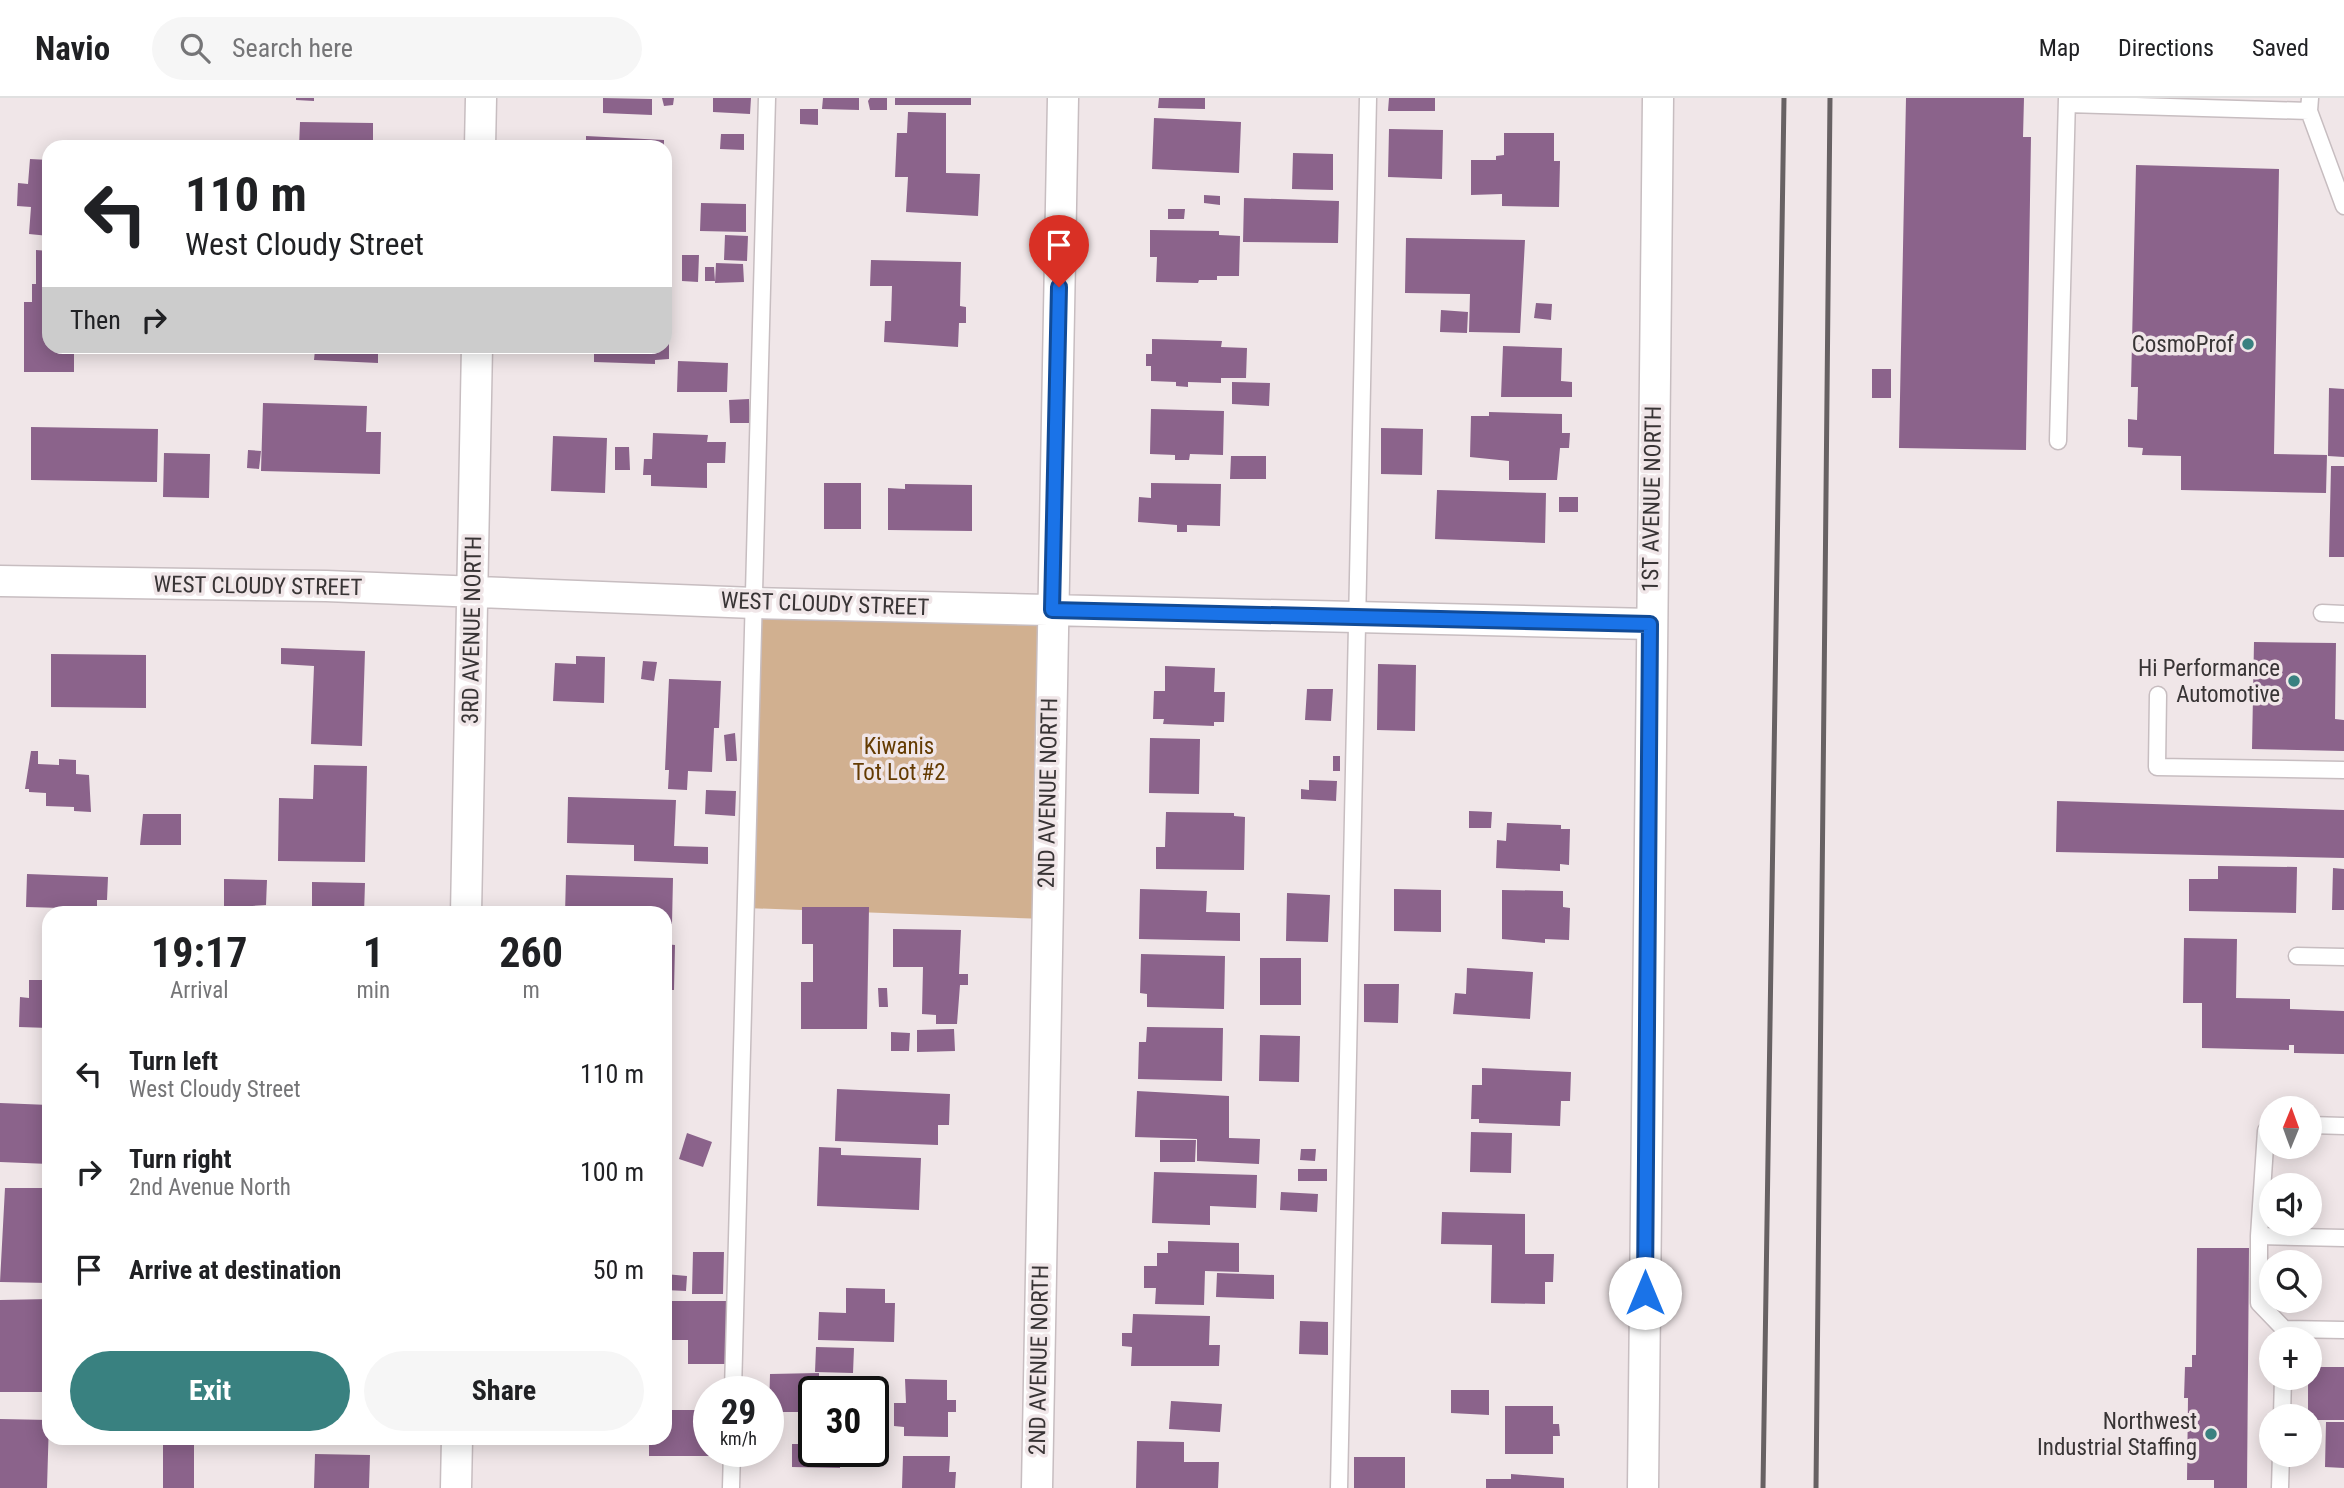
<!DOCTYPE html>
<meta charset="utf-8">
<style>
body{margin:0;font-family:"Roboto Condensed",sans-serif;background:#f6f6f6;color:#202124;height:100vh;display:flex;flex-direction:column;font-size:26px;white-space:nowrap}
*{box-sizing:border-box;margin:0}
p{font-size:23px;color:#757577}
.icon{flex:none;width:38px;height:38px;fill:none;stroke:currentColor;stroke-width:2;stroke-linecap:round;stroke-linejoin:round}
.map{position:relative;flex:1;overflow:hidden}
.panel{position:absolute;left:42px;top:808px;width:630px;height:539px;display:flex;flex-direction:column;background:#fff;border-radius:21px;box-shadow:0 4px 18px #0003}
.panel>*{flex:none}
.hud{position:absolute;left:42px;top:42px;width:630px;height:214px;border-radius:21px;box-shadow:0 4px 18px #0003;background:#fff;color:#202124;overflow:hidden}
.needle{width:46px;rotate:1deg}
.buttons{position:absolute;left:2259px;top:998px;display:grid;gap:14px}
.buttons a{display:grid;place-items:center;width:63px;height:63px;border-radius:50%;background:#fff;box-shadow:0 4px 18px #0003;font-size:35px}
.speed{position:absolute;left:693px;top:1278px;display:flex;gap:14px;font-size:35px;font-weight:700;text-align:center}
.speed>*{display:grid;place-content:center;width:91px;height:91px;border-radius:50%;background:#fff;box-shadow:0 4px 18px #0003;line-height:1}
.speed small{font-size:18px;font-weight:400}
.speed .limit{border:4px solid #111;border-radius:10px;background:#fff;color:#111}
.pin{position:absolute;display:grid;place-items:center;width:60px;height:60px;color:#fff;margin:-72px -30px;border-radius:50% 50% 50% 0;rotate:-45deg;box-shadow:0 0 7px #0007}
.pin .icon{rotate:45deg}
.me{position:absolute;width:77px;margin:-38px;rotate:0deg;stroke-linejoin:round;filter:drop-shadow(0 0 5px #0008)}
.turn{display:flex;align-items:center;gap:24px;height:147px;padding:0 28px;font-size:32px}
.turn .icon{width:91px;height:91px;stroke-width:2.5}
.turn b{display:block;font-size:49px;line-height:60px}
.then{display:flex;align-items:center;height:66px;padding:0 28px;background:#0003;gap:14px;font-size:26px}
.eta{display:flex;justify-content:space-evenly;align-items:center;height:119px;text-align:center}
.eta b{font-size:42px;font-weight:700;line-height:49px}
.primary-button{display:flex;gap:14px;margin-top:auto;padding:14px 28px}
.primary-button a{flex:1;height:80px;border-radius:42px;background:#398180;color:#fff;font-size:28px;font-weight:700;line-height:80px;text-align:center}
.primary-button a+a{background:#f6f6f6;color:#202124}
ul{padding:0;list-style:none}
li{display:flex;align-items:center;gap:21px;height:98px;padding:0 28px}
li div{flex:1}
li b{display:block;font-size:26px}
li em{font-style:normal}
header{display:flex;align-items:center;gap:42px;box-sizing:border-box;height:98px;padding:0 35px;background:#fff;border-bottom:2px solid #e0e0e0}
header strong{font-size:33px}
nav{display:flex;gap:38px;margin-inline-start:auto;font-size:24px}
.search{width:490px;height:63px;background:#f6f6f6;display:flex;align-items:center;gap:18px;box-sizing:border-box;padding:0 24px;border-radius:38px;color:#757577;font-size:26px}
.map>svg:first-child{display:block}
.green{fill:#d1b090}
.building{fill:#8b638b}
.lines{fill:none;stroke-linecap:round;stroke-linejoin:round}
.service-casing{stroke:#c7bdc0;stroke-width:19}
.minor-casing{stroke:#c7bdc0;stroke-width:33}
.service{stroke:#fff;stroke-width:16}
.minor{stroke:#fff;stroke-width:30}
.rail{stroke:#676163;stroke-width:5}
.route-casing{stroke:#114b97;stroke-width:18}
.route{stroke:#1a73e8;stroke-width:12}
.poi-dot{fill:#398180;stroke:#f0e6e8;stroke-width:2.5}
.labels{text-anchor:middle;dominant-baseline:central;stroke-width:7;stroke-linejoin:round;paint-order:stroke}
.poi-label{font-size:23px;fill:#383435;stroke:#f0e6e8;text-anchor:end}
.street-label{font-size:23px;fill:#383435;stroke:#f0e6e8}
.park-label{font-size:23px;fill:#643b02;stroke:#f0e6e8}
</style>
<header>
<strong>Navio</strong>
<div class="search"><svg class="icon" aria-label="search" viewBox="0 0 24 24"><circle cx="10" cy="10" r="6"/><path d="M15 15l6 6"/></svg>Search here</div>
<nav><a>Map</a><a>Directions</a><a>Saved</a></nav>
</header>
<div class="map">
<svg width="2344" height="1390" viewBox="0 0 2344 1390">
<rect width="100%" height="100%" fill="#f0e6e8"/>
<path class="green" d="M754 505 1052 512 1046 821 746 810Z"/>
<path class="building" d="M296 0H314V3L296 2Z
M603 0 652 1V17L603 15Z
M662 0H674L673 7 664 8Z
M713 0H751L750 16 713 14Z
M823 0H859V12L822 11Z
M870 0H887V12H870L868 3Z
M895 0H971V7H895Z
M1159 0H1205V11L1158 10Z
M1389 0H1435V13H1388Z
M1906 0H2024L2023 39H2031L2026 352 1899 350Z
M800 11H818V27L800 26Z
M908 14 946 15V75L980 76 978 118 906 114 908 79H895L897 35H907Z
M1154 20 1241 24 1239 75 1152 71Z
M300 24 373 25V49H299Z
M1389 31 1443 32 1442 81 1388 79Z
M1504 35H1554V63H1560L1559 109 1502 108V96L1471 97V62H1496V58L1504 57Z
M721 36H744V52L720 51Z
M586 38 664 42V49H586Z
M1293 55 1333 56V92L1292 91Z
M30 61 49 62V138L29 136 31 109 17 108 18 85 28 86Z
M2136 67 2279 71 2274 356 2327 357 2326 395 2181 392V358L2142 357 2143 350 2128 349V321L2137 322 2138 289H2131Z
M1204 97 1220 98V107L1204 105Z
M1244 100 1339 103 1338 145 1243 144Z
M701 105 746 106V134L700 133Z
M1168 111H1185L1184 121H1168Z
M1150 132 1219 133V137L1240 138 1239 178H1217V182H1199L1198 185 1156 184 1157 159H1150Z
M725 137 748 138 747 163 724 162Z
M1406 140 1525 142 1520 235 1469 234 1470 196 1405 195Z
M36 152 49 153V248H74V274H24V204H32V186H36Z
M682 157H699L698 184 682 183Z
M871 162 961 164 960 208 966 209V225H959L958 249 884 244 885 223H891L892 188H870Z
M716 165 743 166 744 184 715 185Z
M705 169H714L715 183H705Z
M1536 205 1552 206 1551 222 1534 220Z
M1441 212 1468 214 1467 235 1440 234Z
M665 230H669V261L655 262V266L594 264V248H665Z
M1152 241 1222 243 1221 249 1247 250 1246 280H1221V285L1188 284V289L1176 288V284L1151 283V268H1146V256H1152Z
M302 248H378V265L314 262 315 252H302Z
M1503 248 1562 250 1561 283 1572 284V299H1501Z
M678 263 728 265 727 294H677Z
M1872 271H1891V300H1872Z
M1232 284 1270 285 1269 308 1232 306Z
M2329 290 2344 291V359L2328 358Z
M749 301 750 325H730L729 302Z
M263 305 367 308 366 334H381L380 376 261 373Z
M1151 311 1224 313 1223 357 1190 356 1189 362H1175V357L1150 356Z
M1489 314 1562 316V335H1570L1569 350H1560L1557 382H1509V363L1470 359 1471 318H1489Z
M31 329 158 331 157 384 31 382Z
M1381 330 1423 331 1422 377 1381 376Z
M653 335 708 337 707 344H726L725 365H707V390L651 388V377H643L644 361H652Z
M553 338 607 340 605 395 551 393Z
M615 349H629L630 372H615Z
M248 352 261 353 259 371 247 370Z
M164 355 210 356 209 400 163 399Z
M1231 358H1266V381H1230Z
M2331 368H2344V459H2329Z
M824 385H861V431H824Z
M1151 385 1221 386 1220 428 1187 427V434H1177V427L1138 424 1139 399 1151 400Z
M905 386 972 387V433L888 432V390L905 391Z
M1437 392 1546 395 1545 445 1435 441Z
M1559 399H1578V414H1559Z
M2254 544 2336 545 2335 621 2344 622V653L2252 651Z
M281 550 365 553 362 648 311 646 314 568 281 566Z
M51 556 146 557V610L51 609Z
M576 558 605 559 604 605 553 603 555 565 576 566Z
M643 563 657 564 654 583 641 581Z
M1378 566 1416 567 1415 633 1377 632Z
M1165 568 1215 570 1214 594H1225L1224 624H1214V628L1163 626 1164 621H1153L1154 593H1165Z
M669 581 721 583 719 630H714L712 674 688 673 687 692 668 691 669 672H665Z
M1307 591H1333L1331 623 1305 622Z
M735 635 737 663H726L724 637Z
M1150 640 1200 641 1199 696 1149 695Z
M31 653H38V666L59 667V661L76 662V676L89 677 91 714 74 713V709L46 708V695L29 694V691H25Z
M1333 658H1340V673H1333Z
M314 667 367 668 365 764 278 763 279 700 313 701Z
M1309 682 1337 683 1336 703 1301 701V691L1309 692Z
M706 692 736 693 735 718 705 716Z
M568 699 676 702 674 748 708 749V766L634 763V747L567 745Z
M2057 703 2344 712V760L2056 754Z
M1469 713 1492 714 1491 730H1469Z
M1166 714 1234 715V718L1245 719 1244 772 1156 771V749H1165Z
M143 716H181V747H140Z
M1507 725 1561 727V731H1570L1569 767 1560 766V773L1496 770 1497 742 1506 743Z
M2218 768 2297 769 2296 815 2189 813V781H2218Z
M2333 770 2344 771V812H2332Z
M27 776 108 779 107 802H97V811L26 809Z
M566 777 673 780 672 826H665V816H565Z
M224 781 267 782 266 807 252 808V815L224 814Z
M312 784 365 785 364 816H312Z
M1140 791 1207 793 1206 814 1240 815V843L1139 841Z
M1394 791 1441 792V834L1394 833Z
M1502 792 1563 793V809L1570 810 1569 842 1545 841V845L1502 841Z
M1287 795 1330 797 1328 844 1286 843Z
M802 809H869L867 931H801V884H813V846H802Z
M893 831 961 832 959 876H968V887H960L957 926H936V917L922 916 923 869H893Z
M2184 840 2237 841 2236 900 2290 901V911L2344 913V956L2294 955V947H2289V952L2202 950V905H2183Z
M665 846 675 847 674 892H665Z
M1141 856 1225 858 1224 911 1147 909V896L1140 895Z
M1260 860H1301V907H1260Z
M1467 870 1533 874 1530 921 1453 916 1455 895 1466 896Z
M29 882H49V930L19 929 20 899 29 900Z
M1364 886H1399L1398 925 1364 924Z
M878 890H887L888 909H879Z
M1147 929 1223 930 1222 983 1138 981 1139 944H1146Z
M954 931 955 953 917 954V932Z
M891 934 910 935 909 953H891Z
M1260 937 1300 938 1299 984 1259 983Z
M1482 970 1571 974 1570 1003H1561L1560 1028 1479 1025V1021H1471L1472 987H1482Z
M837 991 950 996 949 1027H938V1047L835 1043Z
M1137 993 1229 998V1040L1260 1041 1259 1066 1197 1063V1041L1135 1039Z
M0 1005 49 1007V1066L0 1064Z
M1471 1034 1512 1035 1511 1075 1470 1074Z
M687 1035 712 1044 703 1069 679 1061Z
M1160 1042H1196L1195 1064H1160Z
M819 1049 841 1050V1057L921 1060 919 1112 817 1108Z
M1301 1051H1316L1315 1063 1300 1062Z
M1298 1071H1327V1083H1298Z
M1154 1074 1257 1077 1256 1110 1210 1108V1127L1152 1125Z
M5 1090H49V1185L0 1184Z
M1281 1094 1318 1096 1317 1114 1280 1112Z
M1442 1114 1525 1116V1156H1554L1553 1184H1545V1206L1491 1205 1492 1147 1441 1146Z
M1168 1143 1239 1145V1174L1205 1173 1204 1207 1155 1206 1156 1190H1144V1168H1157V1155H1168Z
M2197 1150H2249L2247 1390H2214V1382H2187L2188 1300H2184L2185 1269H2192V1257H2196Z
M693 1154H724L723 1196H692Z
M1217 1175 1274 1177V1201L1216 1199Z
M665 1176 687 1178 686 1193 665 1192Z
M846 1190 885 1191V1205H895L894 1244 818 1242 819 1214 846 1215Z
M49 1201V1294H0V1202Z
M665 1203H731V1266H688V1242H665Z
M1133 1216 1210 1218 1209 1247H1220L1219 1268H1131L1132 1249 1122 1248V1235H1132Z
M1300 1223 1328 1224V1257L1299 1256Z
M816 1249 854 1250 853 1275 815 1274Z
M2317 1269H2344V1322H2316L2308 1314V1279Z
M819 1275V1284L828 1285V1293H814V1314H769L770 1276Z
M905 1281 947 1282V1302H956V1314H948V1339L904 1338V1329L894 1328V1305H906Z
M1451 1292H1489V1317L1451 1315Z
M1171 1303 1222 1306 1220 1334 1169 1331Z
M1505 1308H1553V1326H1559L1560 1338H1553V1356H1505Z
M665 1312H709V1353H719V1358H649V1340H665Z
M0 1321 49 1322 47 1390H0Z
M2326 1324H2344V1370L2325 1369Z
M1137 1343 1184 1344V1364H1219L1218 1390H1136Z
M163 1345 194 1346V1390H163Z
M792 1346H814V1353H840V1370L792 1369Z
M315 1356 370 1357 369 1390H314Z
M903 1358H950L949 1374H956L955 1390H902Z
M1354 1359H1405V1390H1354Z
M1511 1376 1564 1380V1390H1486V1381H1511Z"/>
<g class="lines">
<defs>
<path id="service" d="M2067 6 2309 13 2310 0
M2309 13 2344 108
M2058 343 2067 0
M2322 515 2344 516
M2158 597 2157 669 2344 672
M2297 858 2344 859
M2310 1027 2344 1028
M2259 1138 2266 1033 2272 1032
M2284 1231 2259 1205V1138L2344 1140
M2284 1241V1231L2344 1232
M733 1293 767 0
M2282 1318 2283 1279
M731 1390 732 1353
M1339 1390 1368 0
M2280 1390 2281 1356"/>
<path id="minor" d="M480 49 481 0
M0 483 326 488 754 505 1650 526
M466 816 477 248
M456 1390 457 1340
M1037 1390 1063 0
M1643 1390 1658 0"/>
</defs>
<use href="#service" class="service-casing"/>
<use href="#minor" class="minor-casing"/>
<use href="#service" class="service"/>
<use href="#minor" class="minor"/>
<path class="rail" d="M1763 1390 1784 0
M1816 1390 1830 0"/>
</g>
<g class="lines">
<defs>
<path id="route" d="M1059 189 1052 512 1650 526 1645 1195"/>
</defs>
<use href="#route" class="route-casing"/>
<use href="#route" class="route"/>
</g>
<g class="poi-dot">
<circle cx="2248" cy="246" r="7"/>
<circle cx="2294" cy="583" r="7"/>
<circle cx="2211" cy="1336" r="7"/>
</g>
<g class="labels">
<g class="poi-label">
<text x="2234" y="246">CosmoProf</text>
<text x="2280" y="570">Hi Performance<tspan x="2280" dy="26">Automotive</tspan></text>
<text x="2197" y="1323">Northwest<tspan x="2197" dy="26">Industrial Staffing</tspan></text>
</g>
<g class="street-label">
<text transform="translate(1652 401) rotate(-89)">1ST AVENUE NORTH</text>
<text transform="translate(258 488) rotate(1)">WEST CLOUDY STREET</text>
<text transform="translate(825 506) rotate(2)">WEST CLOUDY STREET</text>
<text transform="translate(472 532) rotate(-89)">3RD AVENUE NORTH</text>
<text transform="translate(1048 695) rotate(-89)">2ND AVENUE NORTH</text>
<text transform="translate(1039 1262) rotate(-89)">2ND AVENUE NORTH</text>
</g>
<g class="park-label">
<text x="899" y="648">Kiwanis<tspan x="899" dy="26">Tot Lot #2</tspan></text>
</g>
</g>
</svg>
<div class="buttons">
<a><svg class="needle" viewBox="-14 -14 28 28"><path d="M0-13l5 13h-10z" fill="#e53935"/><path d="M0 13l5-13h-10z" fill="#757577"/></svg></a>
<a><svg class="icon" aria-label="sound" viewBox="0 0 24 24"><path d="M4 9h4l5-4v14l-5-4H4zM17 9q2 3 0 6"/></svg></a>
<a><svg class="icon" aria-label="search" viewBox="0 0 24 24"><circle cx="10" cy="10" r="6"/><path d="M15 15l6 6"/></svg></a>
<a>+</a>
<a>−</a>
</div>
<div class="speed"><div>29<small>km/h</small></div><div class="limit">30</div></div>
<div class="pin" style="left:1059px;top:189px;background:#d93025"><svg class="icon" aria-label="arrive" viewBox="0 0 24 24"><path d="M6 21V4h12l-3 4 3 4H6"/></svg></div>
<svg class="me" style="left:1645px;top:1195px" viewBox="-20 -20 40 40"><circle r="19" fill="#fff"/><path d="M0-13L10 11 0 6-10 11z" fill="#1a73e8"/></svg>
<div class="hud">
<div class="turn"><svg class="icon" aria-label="left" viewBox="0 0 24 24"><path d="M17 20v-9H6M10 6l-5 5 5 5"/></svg><div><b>110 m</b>West Cloudy Street</div></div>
<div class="then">Then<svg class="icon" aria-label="right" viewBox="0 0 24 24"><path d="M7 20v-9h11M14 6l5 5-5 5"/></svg></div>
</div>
<section class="panel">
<div class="eta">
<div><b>19:17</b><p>Arrival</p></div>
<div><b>1</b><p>min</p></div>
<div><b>260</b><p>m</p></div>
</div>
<ul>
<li><svg class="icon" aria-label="left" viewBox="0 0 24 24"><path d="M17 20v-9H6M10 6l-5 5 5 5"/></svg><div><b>Turn left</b><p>West Cloudy Street</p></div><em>110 m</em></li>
<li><svg class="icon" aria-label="right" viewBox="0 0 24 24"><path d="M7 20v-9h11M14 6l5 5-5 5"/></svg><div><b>Turn right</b><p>2nd Avenue North</p></div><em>100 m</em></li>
<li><svg class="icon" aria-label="arrive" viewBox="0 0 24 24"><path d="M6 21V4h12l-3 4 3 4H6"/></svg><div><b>Arrive at destination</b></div><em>50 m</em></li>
</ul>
<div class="primary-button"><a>Exit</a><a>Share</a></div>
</section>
</div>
